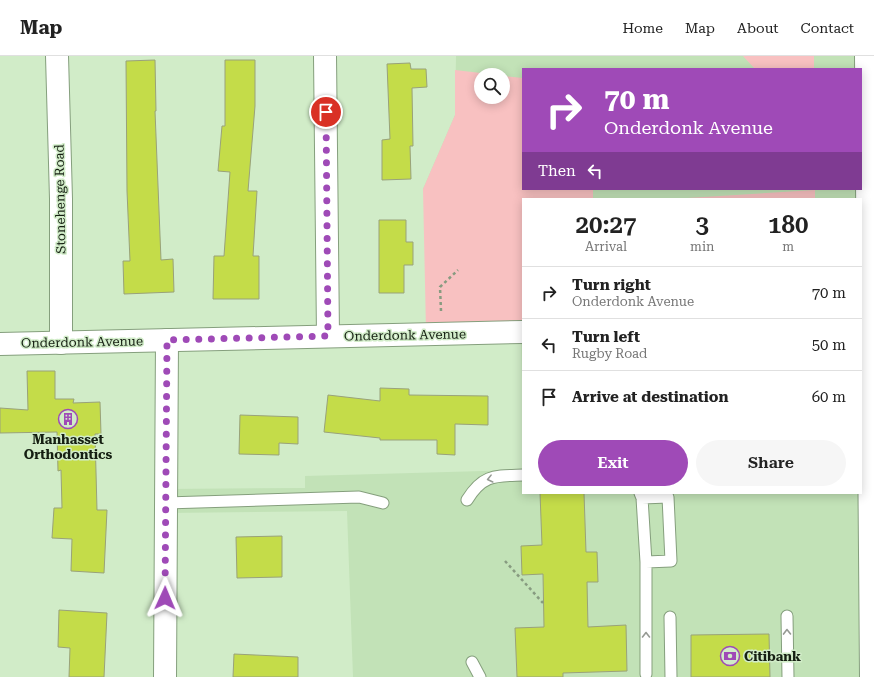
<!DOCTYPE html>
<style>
body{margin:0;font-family:"Roboto Serif",serif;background:#f6f6f6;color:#222;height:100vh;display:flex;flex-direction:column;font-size:15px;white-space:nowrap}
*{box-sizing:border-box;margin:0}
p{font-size:13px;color:#767676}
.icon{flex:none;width:22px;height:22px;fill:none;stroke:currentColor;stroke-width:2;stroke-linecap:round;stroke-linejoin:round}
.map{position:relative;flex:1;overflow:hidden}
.drawer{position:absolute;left:522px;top:142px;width:340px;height:296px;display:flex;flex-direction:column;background:#fff;border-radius:0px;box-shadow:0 2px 10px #0003}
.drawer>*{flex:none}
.hud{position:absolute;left:522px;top:12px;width:340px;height:122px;border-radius:0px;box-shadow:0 2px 10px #0003;background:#9f4ab7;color:#fff;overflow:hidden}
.tools{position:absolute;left:474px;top:12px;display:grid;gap:8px}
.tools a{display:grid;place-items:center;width:36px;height:36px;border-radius:50%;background:#fff;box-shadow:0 2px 10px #0003;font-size:20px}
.pin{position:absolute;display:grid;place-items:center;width:34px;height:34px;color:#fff;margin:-17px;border:2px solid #fff;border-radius:50%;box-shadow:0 1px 4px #0007}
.me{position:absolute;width:44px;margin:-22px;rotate:1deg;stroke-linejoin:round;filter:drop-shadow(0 0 3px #0008)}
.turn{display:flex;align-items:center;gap:14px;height:84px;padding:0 16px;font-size:18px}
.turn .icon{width:52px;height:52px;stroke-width:2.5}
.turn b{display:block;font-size:28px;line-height:34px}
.then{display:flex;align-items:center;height:38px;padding:0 16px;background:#0003;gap:8px;font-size:15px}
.eta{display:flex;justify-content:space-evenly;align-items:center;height:68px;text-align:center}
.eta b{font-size:24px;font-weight:600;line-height:28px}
.cta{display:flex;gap:8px;margin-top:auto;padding:8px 16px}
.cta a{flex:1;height:46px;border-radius:24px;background:#9f4ab7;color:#fff;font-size:16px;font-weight:600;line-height:46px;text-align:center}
.cta a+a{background:#f6f6f6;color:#222}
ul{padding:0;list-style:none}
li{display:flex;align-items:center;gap:12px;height:52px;padding:0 16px;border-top:1px solid #e0e0e0}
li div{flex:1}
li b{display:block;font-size:15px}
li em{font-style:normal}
header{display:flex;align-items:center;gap:24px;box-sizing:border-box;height:56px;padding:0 20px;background:#fff;border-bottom:1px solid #e0e0e0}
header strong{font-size:19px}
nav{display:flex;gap:22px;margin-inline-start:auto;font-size:14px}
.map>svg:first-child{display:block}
.built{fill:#c2e2b7;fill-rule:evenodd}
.green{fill:#f8c1c1}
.building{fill:#c4dc49;stroke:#99a27a}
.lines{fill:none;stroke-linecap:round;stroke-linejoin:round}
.service-casing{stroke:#859f7d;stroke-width:13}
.minor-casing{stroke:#859f7d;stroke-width:24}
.tertiary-casing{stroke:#859f7d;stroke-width:24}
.primary-casing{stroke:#859f7d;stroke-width:24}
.path{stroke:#879b80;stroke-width:2.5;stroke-dasharray:3 3;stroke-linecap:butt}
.service{stroke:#fff;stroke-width:11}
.minor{stroke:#fff;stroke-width:22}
.tertiary{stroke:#fff;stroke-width:22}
.primary{stroke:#fff;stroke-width:22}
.oneway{stroke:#969a94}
.route{stroke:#9f4ab7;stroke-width:7;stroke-dasharray:0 12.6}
.labels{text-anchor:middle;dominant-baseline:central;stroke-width:3;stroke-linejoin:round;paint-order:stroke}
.street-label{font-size:13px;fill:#151f12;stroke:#d1ecc8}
.poi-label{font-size:13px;font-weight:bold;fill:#151f12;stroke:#d1ecc8}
</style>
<header>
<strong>Map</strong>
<nav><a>Home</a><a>Map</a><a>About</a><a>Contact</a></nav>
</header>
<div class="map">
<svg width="874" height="621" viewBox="0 0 874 621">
<rect width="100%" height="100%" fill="#d1ecc8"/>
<path class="built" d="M456 0H874V621H353L347 455 166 457V433L305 432V420L523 414V437H861V143H523V371L521 276 423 133 455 59ZM523 13H861V133H523ZM481 19H503V41H481Z"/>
<path class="green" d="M743 0H814V13H755Z
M455 14 498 19H481V41H503V20L523 22V133H593V143H523V272L426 275 423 133 455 59Z
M815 134V143H671Z"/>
<path class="building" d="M155 4 156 55H155L161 204 173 203 174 236 124 238 123 205H130L127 135 126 5Z
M225 4H255V50L248 135H257L253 200H259V243H213L214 200H224L230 116 218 115 222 70H225Z
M410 7 411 13H426L427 31 412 32 413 90H410L411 123 382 124V84L390 83 387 8Z
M379 164H406V186H413V209H404V237H379Z
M27 315H55V343H74L73 347 100 346 101 378H95L97 454H107L104 517 71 515 72 483 52 482 54 452H62L61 414 58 415 57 376 0 377V352L28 354Z
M380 332 409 333V339L488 340V369L455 368V399L437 398V384H380V382L324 376 328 339 380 345Z
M240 359 298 361V388L279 387V399L239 398Z
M540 437H584L586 496H597L598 526H587L588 571 626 569 627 615 563 617V621H517L515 572 544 571 543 518 522 519 521 490 542 489Z
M282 480V521L237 522 236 481Z
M59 554 107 557 104 621H69L70 592 58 591Z
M769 578 770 621H691V579Z
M234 598 298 601V621H233Z"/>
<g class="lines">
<defs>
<path id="service" d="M640 437 642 442 646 506V618
M642 442 668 441 671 505 646 506
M467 444C483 418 495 420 523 419
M166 447 359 441 383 447
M787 560 788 621
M670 561 671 621
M472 606 480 621"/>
<path id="minor" d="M57 0 61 143V287
M325 0 328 280
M165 621 167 284"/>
<path id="tertiary" d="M0 288 523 276"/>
<path id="primary" d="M866 0 871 621"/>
</defs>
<use href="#service" class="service-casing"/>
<use href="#minor" class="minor-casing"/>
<use href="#tertiary" class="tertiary-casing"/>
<use href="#primary" class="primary-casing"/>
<path class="path" d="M441 255 440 231 458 214
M505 505 543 547"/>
<use href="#service" class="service"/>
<use href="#minor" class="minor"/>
<use href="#tertiary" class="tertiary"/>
<use href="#primary" class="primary"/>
</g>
<defs><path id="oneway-chevron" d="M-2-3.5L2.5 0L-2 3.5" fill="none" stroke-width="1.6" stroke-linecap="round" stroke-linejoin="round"/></defs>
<g class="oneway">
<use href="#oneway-chevron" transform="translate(490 423) rotate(166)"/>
<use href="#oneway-chevron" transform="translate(787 576) rotate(-91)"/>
<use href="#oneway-chevron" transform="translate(646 579) rotate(-90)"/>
</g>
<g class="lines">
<path class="route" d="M165 542 167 284 328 280 326 56"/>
</g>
<defs>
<symbol id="building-ring" viewBox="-11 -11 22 22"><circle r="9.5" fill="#d1ecc8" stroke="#9f4ab7" stroke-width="1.5"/><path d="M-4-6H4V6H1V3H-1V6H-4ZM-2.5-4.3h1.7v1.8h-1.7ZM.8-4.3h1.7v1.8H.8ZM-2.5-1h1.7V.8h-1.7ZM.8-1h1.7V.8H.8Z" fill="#9f4ab7"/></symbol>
<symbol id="bank-ring" viewBox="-11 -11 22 22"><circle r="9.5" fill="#d1ecc8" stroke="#9f4ab7" stroke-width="1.5"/><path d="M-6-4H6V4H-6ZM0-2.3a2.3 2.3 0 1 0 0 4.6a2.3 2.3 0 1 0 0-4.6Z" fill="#9f4ab7"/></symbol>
</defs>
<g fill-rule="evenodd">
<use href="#building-ring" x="57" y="352" width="22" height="22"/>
<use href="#bank-ring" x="719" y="589" width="22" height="22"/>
</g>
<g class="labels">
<g class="street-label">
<text transform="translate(60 143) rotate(-91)">Stonehenge Road</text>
<text transform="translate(405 279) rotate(-1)">Onderdonk Avenue</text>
<text transform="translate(82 286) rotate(-1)">Onderdonk Avenue</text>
</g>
<g class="poi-label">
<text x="68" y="383">Manhasset<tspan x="68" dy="15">Orthodontics</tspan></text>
<text x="744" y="600" text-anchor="start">Citibank</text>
</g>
</g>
</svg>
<div class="tools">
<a><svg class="icon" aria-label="search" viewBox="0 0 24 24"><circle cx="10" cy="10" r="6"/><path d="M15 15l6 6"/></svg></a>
</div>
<div class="pin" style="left:326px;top:56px;background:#d93025"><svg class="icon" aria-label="arrive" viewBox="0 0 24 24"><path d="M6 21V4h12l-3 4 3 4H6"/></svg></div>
<svg class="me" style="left:165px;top:542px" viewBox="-20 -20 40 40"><path d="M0-17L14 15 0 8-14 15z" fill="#9f4ab7" stroke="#fff" stroke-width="4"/></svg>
<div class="hud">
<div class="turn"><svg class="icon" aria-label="right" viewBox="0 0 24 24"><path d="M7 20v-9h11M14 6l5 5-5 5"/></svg><div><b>70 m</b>Onderdonk Avenue</div></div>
<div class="then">Then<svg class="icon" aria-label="left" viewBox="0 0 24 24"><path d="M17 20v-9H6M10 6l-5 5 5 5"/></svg></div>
</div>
<section class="drawer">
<div class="eta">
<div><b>20:27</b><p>Arrival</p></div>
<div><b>3</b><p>min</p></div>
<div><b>180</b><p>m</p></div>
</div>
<ul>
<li><svg class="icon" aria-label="right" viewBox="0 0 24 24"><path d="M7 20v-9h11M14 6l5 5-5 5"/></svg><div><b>Turn right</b><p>Onderdonk Avenue</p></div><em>70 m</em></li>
<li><svg class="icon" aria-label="left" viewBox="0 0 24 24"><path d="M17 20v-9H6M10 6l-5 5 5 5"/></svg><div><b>Turn left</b><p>Rugby Road</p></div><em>50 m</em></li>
<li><svg class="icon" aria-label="arrive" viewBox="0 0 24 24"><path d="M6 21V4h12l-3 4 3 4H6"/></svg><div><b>Arrive at destination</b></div><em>60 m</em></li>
</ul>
<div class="cta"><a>Exit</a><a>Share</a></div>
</section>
</div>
